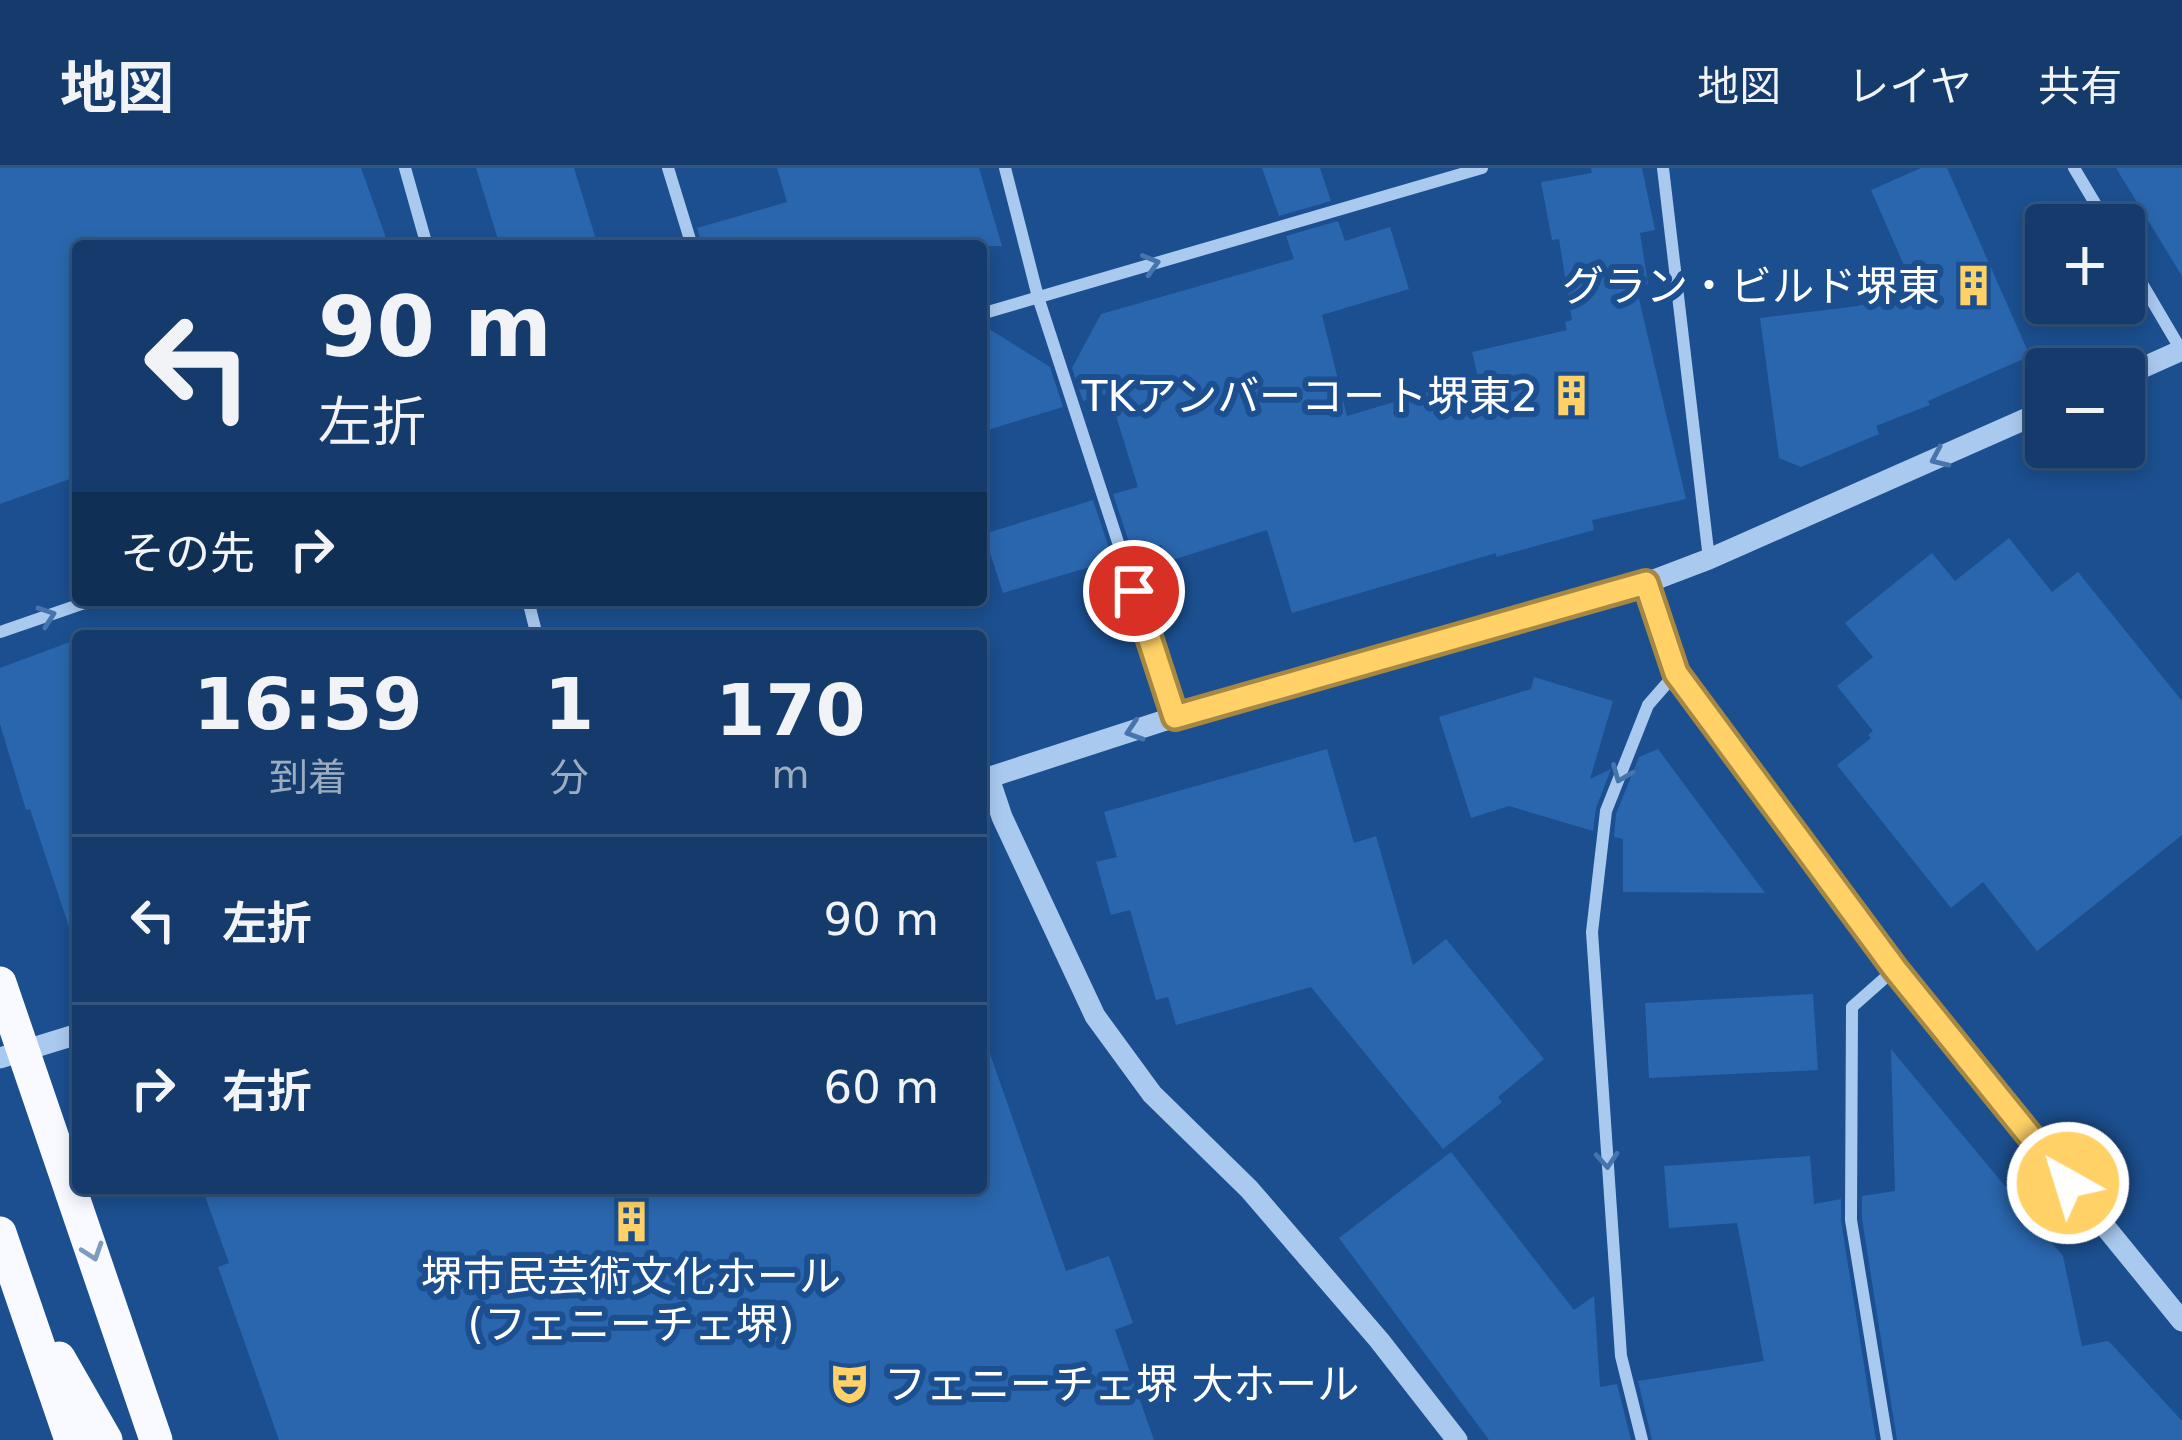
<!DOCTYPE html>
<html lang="ja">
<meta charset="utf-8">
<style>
body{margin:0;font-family:"DejaVu Sans","Noto Sans JP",sans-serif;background:#1d4271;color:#f1f3f6;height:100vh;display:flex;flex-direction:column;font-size:45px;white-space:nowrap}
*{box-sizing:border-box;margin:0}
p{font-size:39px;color:#9dadc1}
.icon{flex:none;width:66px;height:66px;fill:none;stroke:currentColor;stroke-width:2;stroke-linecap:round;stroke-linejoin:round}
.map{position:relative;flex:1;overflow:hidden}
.panel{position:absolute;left:72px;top:462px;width:915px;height:564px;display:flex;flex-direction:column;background:#143b6b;border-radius:12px;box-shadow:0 6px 18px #0003,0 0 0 3px #33557e}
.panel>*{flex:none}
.top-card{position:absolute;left:72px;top:72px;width:915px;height:366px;border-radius:12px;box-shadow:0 6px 18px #0003,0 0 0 3px #33557e;background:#143b6b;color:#f1f3f6;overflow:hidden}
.fabs{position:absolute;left:2025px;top:36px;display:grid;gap:24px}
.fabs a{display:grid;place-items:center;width:120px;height:120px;border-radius:12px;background:#143b6b;box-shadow:0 6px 18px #0003,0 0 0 3px #33557e;font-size:60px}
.pin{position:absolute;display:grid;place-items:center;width:102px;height:102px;color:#fff;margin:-51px;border:6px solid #fff;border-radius:50%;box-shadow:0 3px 12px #0007}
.me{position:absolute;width:132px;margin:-66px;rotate:321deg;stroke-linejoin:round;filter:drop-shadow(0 0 9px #0008)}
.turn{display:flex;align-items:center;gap:42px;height:252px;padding:0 48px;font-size:54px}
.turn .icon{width:156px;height:156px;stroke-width:2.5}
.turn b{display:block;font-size:84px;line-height:102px}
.then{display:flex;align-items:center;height:114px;padding:0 48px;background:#0003;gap:24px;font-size:45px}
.eta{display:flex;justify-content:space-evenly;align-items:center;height:204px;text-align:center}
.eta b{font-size:72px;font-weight:700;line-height:84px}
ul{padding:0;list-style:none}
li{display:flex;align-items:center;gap:36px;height:168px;padding:0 48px;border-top:3px solid #33557e}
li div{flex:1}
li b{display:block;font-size:45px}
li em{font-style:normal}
header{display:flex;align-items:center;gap:72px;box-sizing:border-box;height:168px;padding:0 60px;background:#143b6b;border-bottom:3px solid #33557e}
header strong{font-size:57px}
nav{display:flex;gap:66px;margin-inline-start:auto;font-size:42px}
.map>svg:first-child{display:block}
.building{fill:#2a66ad}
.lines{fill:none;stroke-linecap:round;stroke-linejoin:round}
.minor{stroke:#a9c9ee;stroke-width:12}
.tertiary{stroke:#a9c9ee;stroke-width:21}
.trunk{stroke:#f8faff;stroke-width:33}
.oneway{stroke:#4674ac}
.oneway2{stroke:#7e9cc1}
.route-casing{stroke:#a68842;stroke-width:30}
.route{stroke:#ffd166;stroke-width:21}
.labels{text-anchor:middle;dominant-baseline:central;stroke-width:12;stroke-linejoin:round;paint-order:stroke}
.poi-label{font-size:42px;fill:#fff;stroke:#1b4f8f;text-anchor:end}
</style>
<header>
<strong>地図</strong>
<nav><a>地図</a><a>レイヤ</a><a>共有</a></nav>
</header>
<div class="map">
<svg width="2182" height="1272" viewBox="0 0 2182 1272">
<rect width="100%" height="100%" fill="#1b4f8f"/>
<path class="building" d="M0 0H361L389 78H78V308L0 336Z
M476 0H574L598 78H500Z
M777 0H979L1002 78H702L697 60 787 34Z
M1262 0H1320L1331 33 1279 48Z
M1591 0H1642L1655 62 1640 65 1648 116 1636 118 1686 331 1592 352 1594 362 1496 389V385L1292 445 1267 362 1166 394 1161 377 1133 386 1113 326 1138 319 1109 225 1083 233 1072 200 1101 146 1294 91 1286 68 1338 53 1345 73 1390 59 1409 121 1322 147 1347 248 1478 209 1472 184 1567 162 1565 154 1572 152 1559 71 1552 72 1541 14 1592 5Z
M1921 0H1947L2030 188 1928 233 1930 237 1876 258 1879 266 1801 299 1779 290 1760 150 1858 138 1913 118 1871 22Z
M2116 0H2182V108Z
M981 156 1050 199 1063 239 981 264Z
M1093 332 1113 392 1003 425 984 366Z
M2009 370 2052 424 2078 404 2182 533V667L2037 783 1983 714 1951 740 1837 597 1871 570 1868 567 1873 563 1837 518 1873 489 1845 455 1932 385 1955 413Z
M78 471V758L69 759 30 641 26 642 0 556V500Z
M1534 509 1613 533 1590 611 1611 601 1596 640 1593 663 1509 638 1471 650 1439 549 1531 521Z
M1327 581 1354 675 1376 668 1413 797 1446 771 1544 891 1498 929 1502 934 1443 981 1311 819 1176 857 1168 829 1156 832 1130 742 1111 747 1096 694 1117 689 1104 644Z
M1658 581 1765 725 1623 724V671L1614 669 1616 646 1639 589Z
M1813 826 1818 902 1649 910 1645 835Z
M988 880 1066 1103 1109 1088 1133 1155 1115 1162 1154 1272H279L218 1099 229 1095 202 1020H981V881Z
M1891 881 2063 1088 2082 1178 2108 1173 2116 1181 2182 1253V1272H1897L1862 1051V1028L1895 1023Z
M1451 984 1574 1142 1594 1128 1600 1219 1617 1216 1631 1272H1489L1339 1070Z
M1810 988 1814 1036 1841 1031V1053L1876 1272H1652L1638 1213 1764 1193 1737 1055 1669 1060 1664 998Z"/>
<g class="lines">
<path class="minor" d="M405 0 427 78
M668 0 692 78
M1005 0 1038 129 1175 549
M1663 0 1709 391
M2074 0 2108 57
M2124 85 2181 182
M981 146 1482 0
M528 432 537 468
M0 464 93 432
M1642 1272 1621 1188 1592 764 1606 643 1648 537 1676 505
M1887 1272 1851 1052 1852 839 1895 801"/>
<path class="tertiary" d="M2124 208 2182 182
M1646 415 1676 505 1895 801 2182 1153
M989 610 1002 649 1095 848 1152 926 1249 1021 1379 1172 1457 1272
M981 612 1175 549 1646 415 1709 391 2046 242
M0 890 78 866"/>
<path class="trunk" d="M0 815 156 1272
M0 1065 71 1272
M59 1190 106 1272"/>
</g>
<defs><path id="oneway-chevron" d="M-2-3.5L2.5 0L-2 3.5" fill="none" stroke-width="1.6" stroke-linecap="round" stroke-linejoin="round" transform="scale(3)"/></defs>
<g class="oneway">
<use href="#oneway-chevron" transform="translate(1151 96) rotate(-16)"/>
<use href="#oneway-chevron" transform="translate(1939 290) rotate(156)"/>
<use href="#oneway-chevron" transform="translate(47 448) rotate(-19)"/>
<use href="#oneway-chevron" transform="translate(1134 563) rotate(162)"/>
<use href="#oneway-chevron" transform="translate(1621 606) rotate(112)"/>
<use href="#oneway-chevron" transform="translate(1607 992) rotate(86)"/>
</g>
<use class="oneway2" href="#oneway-chevron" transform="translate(93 1084) rotate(71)"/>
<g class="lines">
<defs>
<path id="route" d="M1134 423 1175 549 1646 415 1676 505 1895 801 2068 1015"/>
</defs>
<use href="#route" class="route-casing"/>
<use href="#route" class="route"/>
</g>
<defs>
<symbol id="building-bare" viewBox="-9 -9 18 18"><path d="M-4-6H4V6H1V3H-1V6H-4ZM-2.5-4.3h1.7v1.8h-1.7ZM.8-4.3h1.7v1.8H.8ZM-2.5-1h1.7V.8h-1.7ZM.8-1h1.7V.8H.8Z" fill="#ffd166" stroke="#1b4f8f" stroke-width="2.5" paint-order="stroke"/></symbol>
<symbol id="theatre-bare" viewBox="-9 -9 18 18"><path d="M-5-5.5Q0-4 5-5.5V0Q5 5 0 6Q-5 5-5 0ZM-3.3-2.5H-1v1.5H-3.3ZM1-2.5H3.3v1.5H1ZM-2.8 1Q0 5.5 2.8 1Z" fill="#ffd166" stroke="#1b4f8f" stroke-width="2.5" paint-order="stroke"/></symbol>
</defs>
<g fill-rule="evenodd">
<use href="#building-bare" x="1944" y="88" width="59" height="59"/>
<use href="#building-bare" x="1542" y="198" width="59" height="59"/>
<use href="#building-bare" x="602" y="1024" width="59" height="59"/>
<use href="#theatre-bare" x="820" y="1186" width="59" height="59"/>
</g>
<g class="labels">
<g class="poi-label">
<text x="1940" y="118">グラン・ビルド堺東</text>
<text x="1538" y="228">TKアンバーコート堺東2</text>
<text x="631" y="1108" text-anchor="middle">堺市民芸術文化ホール<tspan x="631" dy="48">(フェニーチェ堺)</tspan></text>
<text x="884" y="1216" text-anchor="start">フェニーチェ堺 大ホール</text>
</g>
</g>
</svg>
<div class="fabs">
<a>+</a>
<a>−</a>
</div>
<div class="pin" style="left:1134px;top:423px;background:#d93025"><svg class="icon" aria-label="arrive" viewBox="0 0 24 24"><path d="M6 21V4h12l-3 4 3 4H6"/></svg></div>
<svg class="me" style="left:2068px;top:1015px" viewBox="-20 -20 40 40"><circle r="17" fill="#ffd166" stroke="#fff" stroke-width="3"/><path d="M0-11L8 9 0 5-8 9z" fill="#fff"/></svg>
<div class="top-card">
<div class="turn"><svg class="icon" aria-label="left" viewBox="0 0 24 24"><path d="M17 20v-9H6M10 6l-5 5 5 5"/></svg><div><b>90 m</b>左折</div></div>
<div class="then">その先<svg class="icon" aria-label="right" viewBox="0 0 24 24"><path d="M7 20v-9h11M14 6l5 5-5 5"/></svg></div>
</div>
<section class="panel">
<div class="eta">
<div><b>16:59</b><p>到着</p></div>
<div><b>1</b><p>分</p></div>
<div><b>170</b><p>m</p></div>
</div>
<ul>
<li><svg class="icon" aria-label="left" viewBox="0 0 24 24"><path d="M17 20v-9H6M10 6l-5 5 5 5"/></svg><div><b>左折</b></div><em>90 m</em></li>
<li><svg class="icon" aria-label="right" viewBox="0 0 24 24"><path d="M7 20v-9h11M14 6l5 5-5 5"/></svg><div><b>右折</b></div><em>60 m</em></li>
</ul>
</section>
</div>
